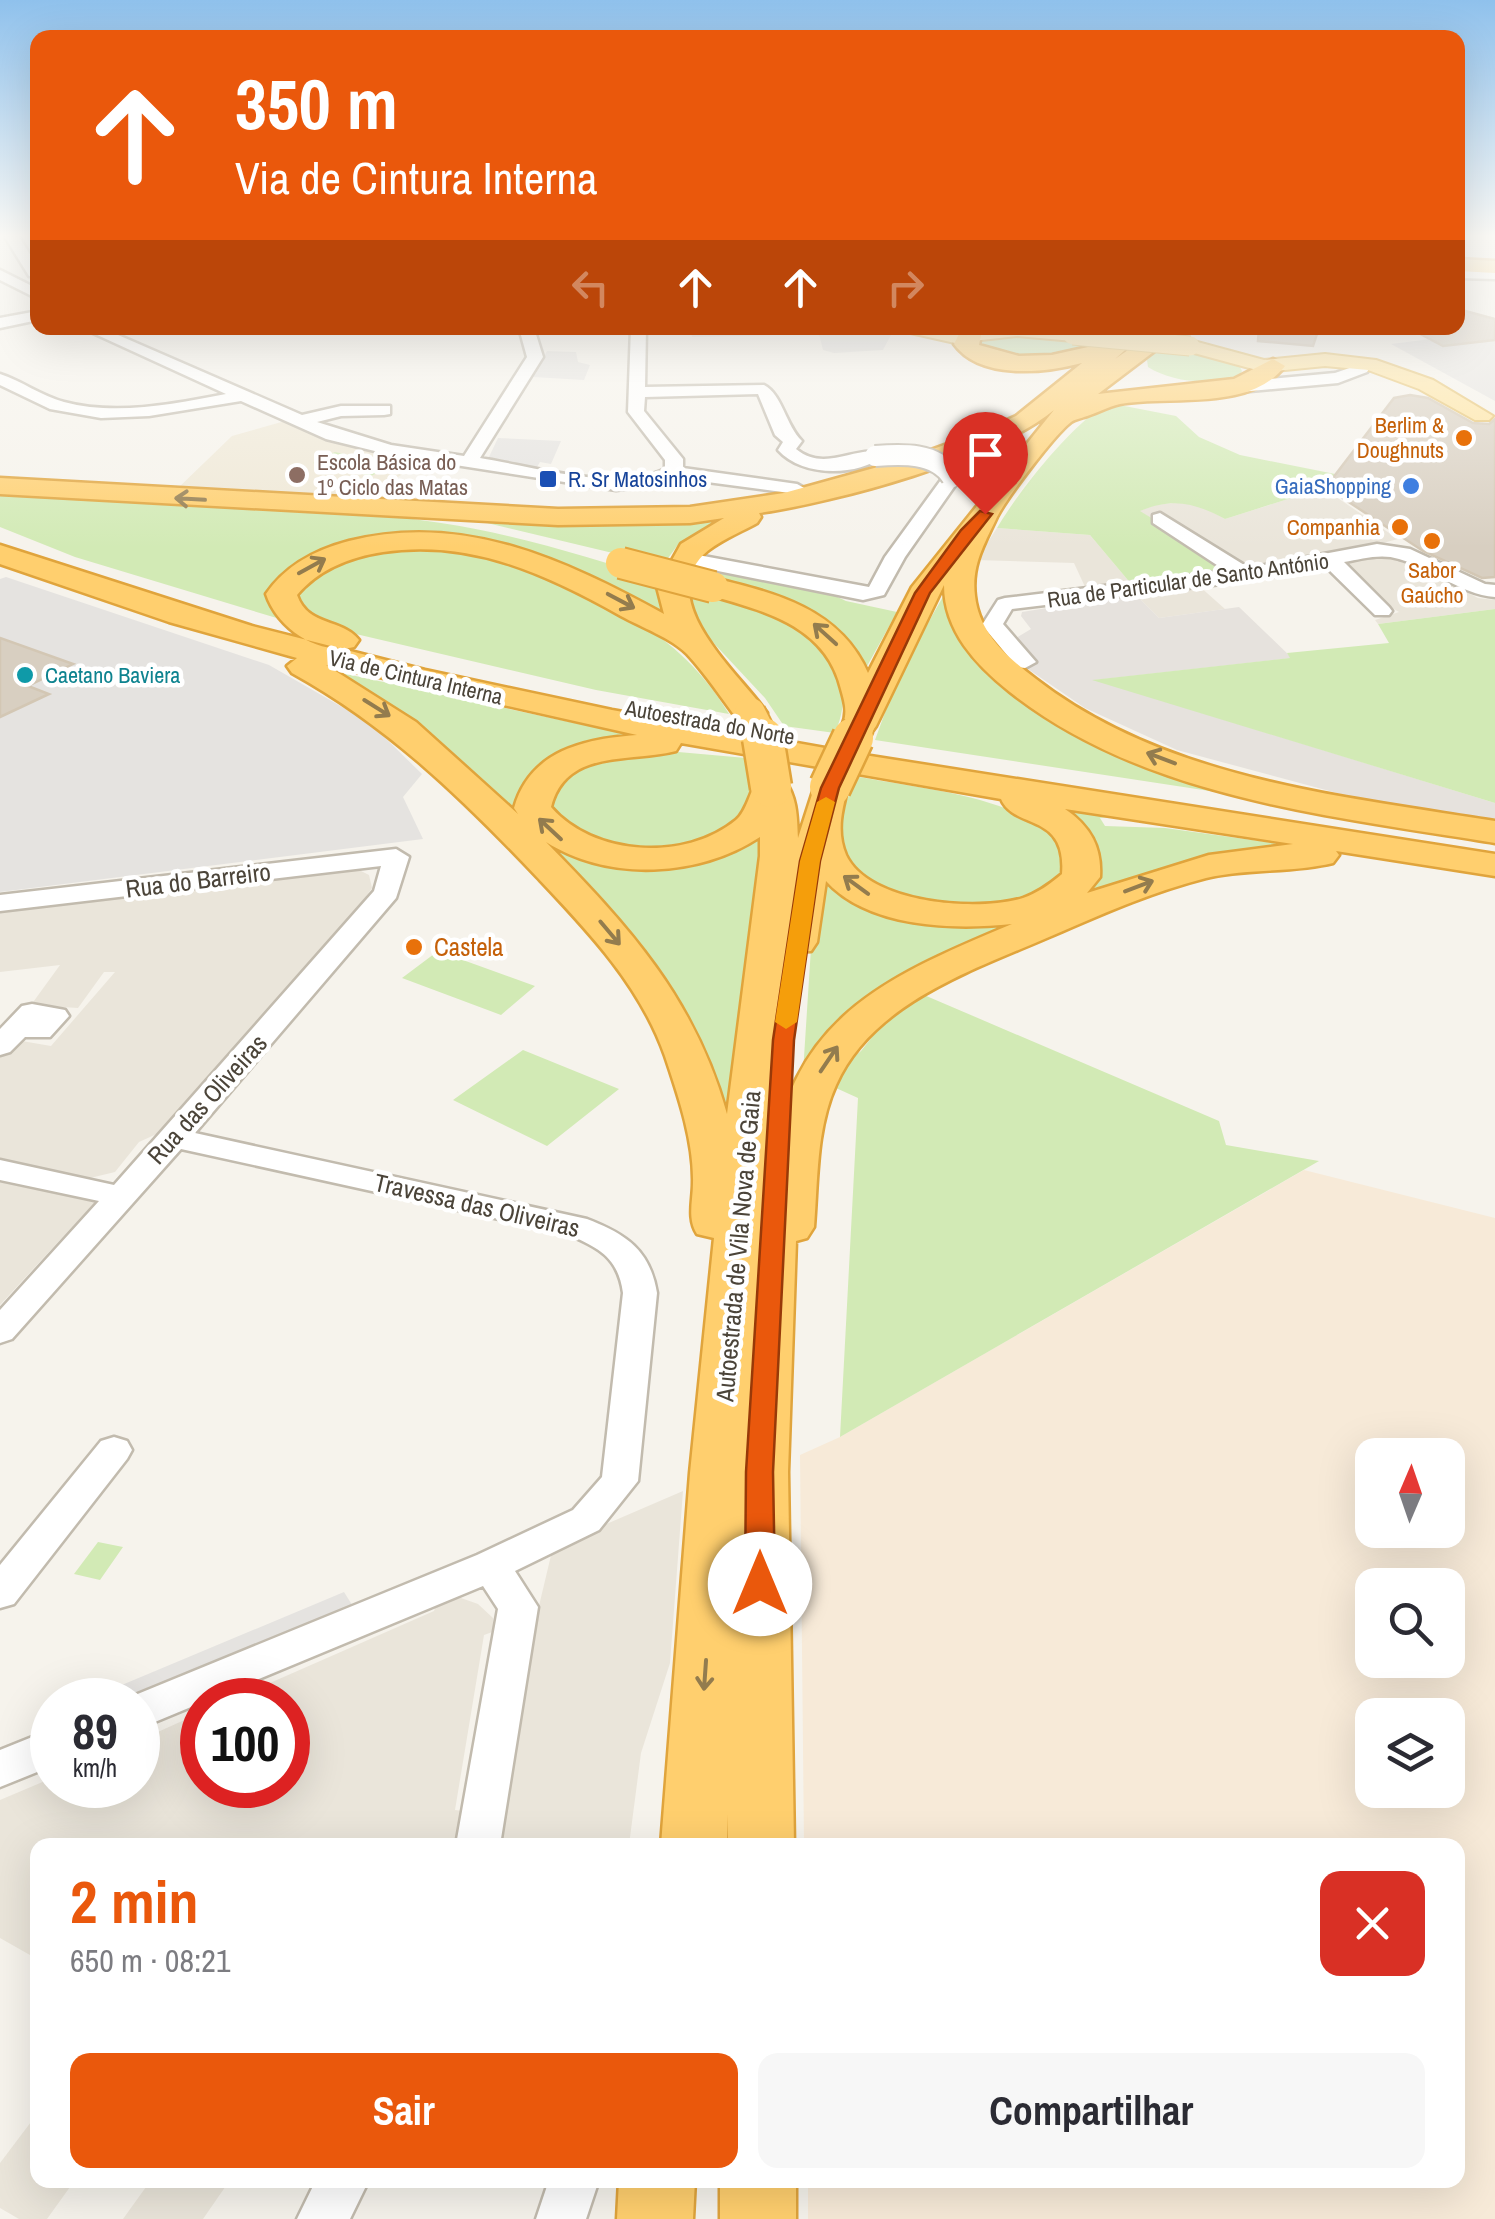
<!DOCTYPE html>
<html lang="pt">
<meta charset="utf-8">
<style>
body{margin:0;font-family:"Archivo Narrow",sans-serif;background:#f7f7f7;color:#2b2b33;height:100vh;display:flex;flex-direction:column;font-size:38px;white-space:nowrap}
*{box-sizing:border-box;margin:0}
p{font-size:32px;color:#7c7c81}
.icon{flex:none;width:55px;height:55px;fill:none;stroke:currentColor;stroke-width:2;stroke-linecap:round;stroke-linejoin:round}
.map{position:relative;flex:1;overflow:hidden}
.details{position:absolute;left:30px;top:1838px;width:1435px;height:350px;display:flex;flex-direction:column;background:#fff;border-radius:20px;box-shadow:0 10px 40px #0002}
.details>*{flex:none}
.hud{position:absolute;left:30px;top:30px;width:1435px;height:305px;border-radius:20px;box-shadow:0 10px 40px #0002;background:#ea580c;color:#fff;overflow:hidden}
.needle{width:65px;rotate:2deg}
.fabs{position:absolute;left:1355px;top:1438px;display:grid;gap:20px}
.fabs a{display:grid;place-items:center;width:110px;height:110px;border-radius:20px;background:#fff;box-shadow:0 10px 40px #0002;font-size:50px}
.speed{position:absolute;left:30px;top:1678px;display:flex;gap:20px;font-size:50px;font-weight:700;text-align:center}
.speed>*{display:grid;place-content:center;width:130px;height:130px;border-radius:50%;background:#fff;box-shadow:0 10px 40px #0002;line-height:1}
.speed small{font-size:25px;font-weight:400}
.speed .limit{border:15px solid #d22;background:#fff;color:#111}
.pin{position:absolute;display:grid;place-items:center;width:85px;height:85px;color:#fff;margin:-102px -42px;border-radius:50% 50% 50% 0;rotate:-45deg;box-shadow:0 0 10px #0007}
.pin .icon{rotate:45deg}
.me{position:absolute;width:110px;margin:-55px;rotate:0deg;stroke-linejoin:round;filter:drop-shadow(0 0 8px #0008)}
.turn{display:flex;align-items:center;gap:35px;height:210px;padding:0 40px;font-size:45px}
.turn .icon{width:130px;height:130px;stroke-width:2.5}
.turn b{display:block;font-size:70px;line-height:85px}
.lanes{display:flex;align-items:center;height:95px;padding:0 40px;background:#0003;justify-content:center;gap:50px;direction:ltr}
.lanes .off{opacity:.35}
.round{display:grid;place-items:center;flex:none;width:105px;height:105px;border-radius:20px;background:#f7f7f7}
.head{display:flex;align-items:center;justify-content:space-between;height:170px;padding:0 40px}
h1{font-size:60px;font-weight:700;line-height:75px;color:#ea580c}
.action{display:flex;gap:20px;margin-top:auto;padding:20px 40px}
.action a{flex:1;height:115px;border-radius:20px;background:#ea580c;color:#fff;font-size:40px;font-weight:700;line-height:115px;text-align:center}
.action a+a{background:#f7f7f7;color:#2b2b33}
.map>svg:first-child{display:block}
.residential{fill:#eae5da}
.commercial{fill:#f7ead8;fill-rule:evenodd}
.industrial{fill:#e6e2dd}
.education{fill:#efe8d6}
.green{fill:#d2eab5}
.parking{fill:#e5e3e0}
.building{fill:#d8cfc1;stroke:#d3c7b4;stroke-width:2.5}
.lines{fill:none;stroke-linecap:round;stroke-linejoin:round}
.minor-casing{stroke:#c2bbae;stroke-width:5}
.major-casing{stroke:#e6c16a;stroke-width:4}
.highway-casing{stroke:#e0a43c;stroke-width:5}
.minor{fill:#fff;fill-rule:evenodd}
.major{fill:#ffe39c;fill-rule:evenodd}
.highway{fill:#ffcf6e;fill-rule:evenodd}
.minor-bridge-far1-casing{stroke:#c2bbae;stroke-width:18;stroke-linecap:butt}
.minor-bridge-casing{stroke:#c2bbae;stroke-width:24;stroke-linecap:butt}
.major-bridge-casing{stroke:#e6c16a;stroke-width:21;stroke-linecap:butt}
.highway-bridge-far1-casing{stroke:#e0a43c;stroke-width:34;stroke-linecap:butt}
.highway-bridge-casing{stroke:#e0a43c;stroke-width:45;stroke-linecap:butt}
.minor-bridge-far1{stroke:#fff;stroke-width:15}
.minor-bridge{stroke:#fff;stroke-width:20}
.major-bridge{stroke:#ffe39c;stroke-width:19}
.highway-bridge-far1{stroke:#ffcf6e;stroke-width:30}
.highway-bridge{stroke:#ffcf6e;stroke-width:40}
.oneway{stroke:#937c4e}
.route{fill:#ea580c;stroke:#983908;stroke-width:2.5}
.slow{fill:#f59e0b}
.food-dot{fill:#e8710a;stroke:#fff;stroke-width:4}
.education-dot{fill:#8d6e63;stroke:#fff;stroke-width:4}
.transit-dot{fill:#1a4fb4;stroke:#fff;stroke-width:4}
.shop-dot{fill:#3f7fe0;stroke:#fff;stroke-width:4}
.culture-dot{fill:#0f9aa8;stroke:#fff;stroke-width:4}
.labels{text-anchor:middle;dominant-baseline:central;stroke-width:9;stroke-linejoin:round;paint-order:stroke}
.far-food-label{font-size:22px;fill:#c56008;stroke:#fff;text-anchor:end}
.far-education-label{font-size:22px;fill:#785e54;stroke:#fff;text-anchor:start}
.far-transit-label{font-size:22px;fill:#164399;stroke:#fff;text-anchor:start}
.far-shop-label{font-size:22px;fill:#366cbe;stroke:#fff;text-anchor:end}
.far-street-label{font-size:22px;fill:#4b4439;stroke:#fff}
.far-culture-label{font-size:22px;fill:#0d838f;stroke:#fff;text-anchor:start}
.street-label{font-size:25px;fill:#4b4439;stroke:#fff}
.food-label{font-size:25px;fill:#c56008;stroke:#fff;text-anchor:start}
</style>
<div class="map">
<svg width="1495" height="2219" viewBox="0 0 1495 2219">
<rect width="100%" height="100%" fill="#f6f3ec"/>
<path class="residential" d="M1323 488 1398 539 1307 563 1240 572 1139 511 1155 505 1192 501 1225 519Z
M997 528 1090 535 1132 585 1086 589 1074 563 976 560Z
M1384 556 1407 561 1478 598 1495 600V609L1378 624 1375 620 1399 612 1371 596 1344 564Z
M1198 585 1225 609 1159 618 1135 594Z
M342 869H357L369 875 372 888 361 904 161 1132 139 1142 115 1172 90 1178 0 1158V1057L16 1040 51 1046 115 972H104L78 1008 31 1005 60 965 0 972V910Z
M0 1182 95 1202 0 1305Z
M683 1491 670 1663 641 1753 629 1845H495L519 1690 553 1547Z
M461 1598 478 1604 493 1618 495 1631 484 1635 455 1810 473 1812 467 1845H38L37 1959 0 1938V1800L52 1778V1785H138V1741L202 1712V1785H288V1700H231L434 1611 437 1602Z
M37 2114 38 2180H75L47 2219H19L0 2208V2163Z
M151 2180H230L203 2219H123Z"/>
<path class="commercial" d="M1304 1170 1495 1218V2219H808V2180H1458V1845H804L800 1455 840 1437ZM1372 1455H1448V1530H1372ZM1372 1585H1448V1660H1372ZM1372 1715H1448V1790H1372Z"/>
<path class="industrial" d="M1135 594 1159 618 1239 607 1292 658 1095 680 1495 803V823L1363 800 1177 750 1085 708 1025 667 1034 663 1015 644 1016 638 1031 629 1021 616 1022 612Z"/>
<path class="education" d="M285 421 344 443 425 460 358 502 177 489 232 436Z"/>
<path class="green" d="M996 333 1100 341C1062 365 1024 360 982 351L975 338Z
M1163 346 1198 349 1239 365 1242 371 1239 376C1211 385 1173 383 1148 367L1147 360Z
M1109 403 1176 416 1199 437 1240 455 1335 474 1326 487 1225 519C1195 503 1173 497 1140 511L1240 572 1132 585 1090 535 997 528C1018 492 1073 422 1109 403Z
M335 452 393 465 371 476 313 463Z
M0 491C146 500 296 501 441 523 516 534 590 558 662 580L658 595 664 614 568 567 389 538 270 598 271 608 280 619 75 557 0 527Z
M462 517 712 518 718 521 677 546 663 565Z
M452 545C555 574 672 616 729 714L596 690 343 631 299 609 294 592 298 585 357 552Z
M707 568 823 590 846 601 897 612 866 668 838 628 813 611 689 572Z
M949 586 1053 718 1328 809 875 740 899 674Z
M682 592C713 597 754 598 781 613 829 641 858 679 835 733L784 726 765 698 694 622Z
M1495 609V803L1092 680 1290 658 1287 653 1389 643 1378 624Z
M332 671 645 738 534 772 520 788 519 803 589 859 760 834 761 855 726 1115 689 1032 449 752 405 715Z
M667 751 746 758C751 774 754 794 746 811 727 849 620 857 586 838 573 831 561 818 550 809 552 800 553 785 559 778 582 752 636 755 667 751Z
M859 777C931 790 995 794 1057 834 1061 846 1065 860 1060 872 1037 929 832 922 841 820 842 804 852 791 859 777Z
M1049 803 1128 815 1100 818 1105 826 1165 828 1311 848 1032 922 803 1073 811 948 824 873 903 915 1075 900 1102 872C1096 828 1088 822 1049 803Z
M438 951 535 986 501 1015 402 978Z
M924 995 1219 1121 1226 1145 1319 1161 840 1437 858 1098 836 1088 835 1072 861 1051 880 1027Z
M523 1050 619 1089 547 1146 453 1100Z
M98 1542 123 1547 100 1580 74 1574Z"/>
<path class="parking" d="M674 328H888L894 329 883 350 834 353 823 350 819 334 692 337 691 331H674Z
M1431 339 1495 340V401L1391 344Z
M547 351 576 352 578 362 590 365 584 380 533 377Z
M498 438 561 441 551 464 540 462 537 467 488 459Z
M6 577 269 665 370 723 422 774 403 797 423 839 0 892V579Z
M344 1592 354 1608 136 1700H86Z"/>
<path class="building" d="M1458 309 1495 319V340L1443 346 1409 328H1458Z
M1259 328H1319L1313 346 1258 341Z
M1410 395 1428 398 1473 423 1489 424 1495 419V577L1482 578 1423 551 1326 487 1394 398Z
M0 638 73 664 28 686 49 694 0 717Z"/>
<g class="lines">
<defs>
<path id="minor" d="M5 237H19L38 267V276H29Z
M0 270 38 289V299L0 280Z
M1458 270 1495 271V279L1458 278Z
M38 311V320L0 328V318Z
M82 328H102L302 415 341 406H390V414L384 415 341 416 317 422 391 445 464 456 527 357 519 328H534L543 357 480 458C531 466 619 493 665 469V460L628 412 631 328H646L645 387 764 385C782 394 786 426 802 441L796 449C827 475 863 440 884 456 856 477 802 477 778 450L783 442 775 435 758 394 645 397 644 411 683 459V468L797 484 806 489 797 494 677 478 658 485 616 490 391 455 326 439 241 401 149 416 101 418 50 409 0 385V374C22 381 41 396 64 402 116 416 174 404 226 394Z
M1361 364 1369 369 1367 372 1338 383 1218 394 1210 389 1218 384 1335 373Z
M952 472 961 477 905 557 884 595 863 600 698 567 688 561 698 555 869 587 885 557 946 473Z
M1160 513 1249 568 1377 544 1410 549 1485 584 1495 585V597C1459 594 1433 568 1399 559 1381 553 1362 559 1344 562L1389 607 1392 611 1389 615H1375L1325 566 1246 581 1012 609 1003 624 1036 662 1025 668 1017 667 982 625 998 600 1005 598 1226 571 1153 523V515Z
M396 849 409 857 396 898 195 1133 587 1219C626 1234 650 1250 657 1293L638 1481 599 1530 515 1571 538 1607 500 1845H456L498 1609 483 1586 138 1729V1700H123L477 1555 573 1510 602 1477 623 1293C618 1257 599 1248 567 1234L181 1149 12 1339 0 1343V1310L99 1201 0 1180V1160L114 1185 374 891 381 866 0 911V895Z
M32 1004 65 1010 69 1016 50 1037H25L10 1052 0 1055V1029L22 1006Z
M114 1437 127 1441 132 1450 127 1459 14 1604 0 1608V1565L101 1441Z
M52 1729V1766L0 1787V1750Z
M316 2180H369L350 2219H297Z
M549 2180H599L586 2219H536Z"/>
<path id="major" d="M903 328 1080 331 1083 335 1073 341 1017 336 955 343 906 332Z
M1190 340 1264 360 1325 354 1376 360 1433 380 1493 416 1489 420H1475L1419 389 1368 370 1325 366 1264 372 1183 350 1180 346Z"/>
<path id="highway" d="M1458 259 1495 261V273L1458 271Z
M969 328 981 335 979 345 1019 356 1052 355 1106 343 1125 328H1150L1115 359 1160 328H1185L1098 394 1234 379 1273 359 1285 366C1250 412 1170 395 1120 404 1107 407 1097 413 1084 417 1079 419 1075 419 1071 422 1054 435 1006 499 997 517 985 543 971 565 975 596 979 633 1008 658 1036 679 1165 779 1339 796 1495 821V843C1331 816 1144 798 1010 692 976 665 944 631 944 585L876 726 871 733 859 736 847 733 842 726C848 713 845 703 841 689 825 623 759 610 702 593L698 587 702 581 713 578C776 593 840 609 868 673L912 587 1054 410C995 459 836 502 759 513L761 517 757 523C741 532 716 542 703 555 656 604 740 674 767 713L762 720H738C722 699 705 673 687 654 671 638 641 627 621 616 546 574 471 539 383 552 350 557 319 569 297 595 308 627 342 618 359 640L354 647C318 656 277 628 266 594 286 565 315 550 349 541 464 512 565 560 664 614L657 587 681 544 724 518 690 523 558 525 0 494V478L558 509 690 507 784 493 903 460 980 432 1016 416 1082 363C1044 373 980 380 954 344L961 330Z
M0 545 252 626 425 670 612 710 864 755 1495 854V876L1336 851 1339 855 1333 863C1292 873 1248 868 1206 878 1151 892 1100 915 1049 937 973 970 872 1003 836 1085 816 1129 818 1180 814 1227L807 1238 796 1241 788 1472 794 1845H728V1814L727 1845H661L690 1473 714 1238 697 1234C687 1218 693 1201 693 1183 694 1141 678 1095 665 1056 640 985 588 931 537 877 462 798 388 726 292 673L287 666 297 658 169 622 0 564ZM326 665 637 735C583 739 530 751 514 808L518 814 416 722ZM681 743 1001 799C1014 830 1067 812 1062 874 1050 884 1038 893 1023 898 978 912 869 904 846 855 836 832 842 809 848 787L843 779 830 776 817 779 798 838C797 815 797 798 784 779L771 776 758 779C750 791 747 811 736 820 685 862 593 856 551 807 566 748 630 763 676 751ZM1065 809 1293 844 1209 855 1087 893 1100 877C1102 847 1090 826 1065 809ZM760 837V856L727 1114C694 997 629 927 546 842 609 882 699 877 760 837ZM826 881C869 928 953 930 1012 924 883 978 786 1020 771 1175L767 1176 787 952 811 951 817 942Z
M619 2180H695L693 2219H617Z
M720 2180H796V2219H720Z"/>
</defs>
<use href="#minor" class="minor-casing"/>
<use href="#major" class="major-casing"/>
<use href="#highway" class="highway-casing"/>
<use href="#minor" class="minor"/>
<use href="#major" class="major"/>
<use href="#highway" class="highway"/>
<defs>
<path id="minor-bridge-far1" d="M875 456 920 457"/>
<path id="minor-bridge" d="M875 456C902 454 936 452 952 477"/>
<path id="major-bridge" d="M1073 335 1190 346"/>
<path id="highway-bridge-far1" d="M621 563 713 587
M750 713 764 741
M852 741 859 726"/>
<path id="highway-bridge" d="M763 738 771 787
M830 787 853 738"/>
</defs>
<use href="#minor-bridge-far1" class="minor-bridge-far1-casing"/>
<use href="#minor-bridge" class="minor-bridge-casing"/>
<use href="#major-bridge" class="major-bridge-casing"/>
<use href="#highway-bridge-far1" class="highway-bridge-far1-casing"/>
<use href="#highway-bridge" class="highway-bridge-casing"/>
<use href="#minor-bridge-far1" class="minor-bridge-far1"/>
<use href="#minor-bridge" class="minor-bridge"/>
<use href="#major-bridge" class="major-bridge"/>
<use href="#highway-bridge-far1" class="highway-bridge-far1"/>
<use href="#highway-bridge" class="highway-bridge"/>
</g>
<defs><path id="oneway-shaft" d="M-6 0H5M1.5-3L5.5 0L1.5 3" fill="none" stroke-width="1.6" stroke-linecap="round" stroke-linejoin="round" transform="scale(2.5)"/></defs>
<g class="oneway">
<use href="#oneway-shaft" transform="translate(190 499) rotate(-177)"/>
<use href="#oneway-shaft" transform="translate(312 566) rotate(-29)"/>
<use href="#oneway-shaft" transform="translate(621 601) rotate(28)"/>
<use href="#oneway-shaft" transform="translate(825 634) rotate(-138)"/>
<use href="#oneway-shaft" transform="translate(377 708) rotate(32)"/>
<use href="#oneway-shaft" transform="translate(1161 758) rotate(-159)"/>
<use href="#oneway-shaft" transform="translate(550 829) rotate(-137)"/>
<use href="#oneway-shaft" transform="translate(856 885) rotate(-144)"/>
<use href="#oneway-shaft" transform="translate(1139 886) rotate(-21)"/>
<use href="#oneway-shaft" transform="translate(610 933) rotate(50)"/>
<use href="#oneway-shaft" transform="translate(829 1059) rotate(-56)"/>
<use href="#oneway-shaft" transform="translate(705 1675) rotate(94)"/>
</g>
<linearGradient id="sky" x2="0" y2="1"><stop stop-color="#8fc1ec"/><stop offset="0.43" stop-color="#fbfaf6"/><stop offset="1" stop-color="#fbfaf6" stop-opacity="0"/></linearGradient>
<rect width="1495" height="548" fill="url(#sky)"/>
<path class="route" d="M980 511 992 514 930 593 839 788 820 861 794 1040 773 1472 775 1584 770 1593 760 1596 750 1593 745 1584 746 1472 773 1040 800 861 821 788 915 593 961 530Z"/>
<path class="slow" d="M826 797 835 802 820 861 797 1022 786 1029 775 1022 800 861 817 802Z"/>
<g class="food-dot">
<circle cx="1464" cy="438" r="10"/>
<circle cx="1400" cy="527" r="10"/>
<circle cx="1432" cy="541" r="10"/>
<circle cx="414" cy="947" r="10"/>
</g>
<circle class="education-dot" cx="297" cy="475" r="10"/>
<rect class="transit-dot" x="538" y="469" width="20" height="20" rx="5"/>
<circle class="shop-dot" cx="1411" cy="486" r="10"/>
<circle class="culture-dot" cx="25" cy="675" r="10"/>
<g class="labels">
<g class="far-food-label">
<text x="1444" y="425">Berlim &amp;<tspan x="1444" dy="25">Doughnuts</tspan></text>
<text x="1380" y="527">Companhia</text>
<text x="1432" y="570" text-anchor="middle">Sabor<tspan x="1432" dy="25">Gaúcho</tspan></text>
</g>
<g class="far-education-label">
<text x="317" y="462">Escola Básica do<tspan x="317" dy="25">1º Ciclo das Matas</tspan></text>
</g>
<g class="far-transit-label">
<text x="568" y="479">R. Sr Matosinhos</text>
</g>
<g class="far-shop-label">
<text x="1391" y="486">GaiaShopping</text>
</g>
<g class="far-street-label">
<text transform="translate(1188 580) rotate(-8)">Rua de Particular de Santo António</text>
<text transform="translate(416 677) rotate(13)">Via de Cintura Interna</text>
<text transform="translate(710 722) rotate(10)">Autoestrada do Norte</text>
</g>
<g class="far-culture-label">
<text x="45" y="675">Caetano Baviera</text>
</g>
<g class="street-label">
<text transform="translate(198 880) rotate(-7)">Rua do Barreiro</text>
<text transform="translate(207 1099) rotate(-48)">Rua das Oliveiras</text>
<text transform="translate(477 1205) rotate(13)">Travessa das Oliveiras</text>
<text transform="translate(738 1246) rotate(-85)">Autoestrada de Vila Nova de Gaia</text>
</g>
<g class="food-label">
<text x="434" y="947">Castela</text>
</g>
</g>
</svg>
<div class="fabs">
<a><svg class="needle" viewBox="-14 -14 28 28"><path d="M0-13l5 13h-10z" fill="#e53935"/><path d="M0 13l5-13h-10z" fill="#7c7c81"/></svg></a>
<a><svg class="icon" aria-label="search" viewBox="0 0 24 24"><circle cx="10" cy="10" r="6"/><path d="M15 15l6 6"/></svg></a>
<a><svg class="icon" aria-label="layers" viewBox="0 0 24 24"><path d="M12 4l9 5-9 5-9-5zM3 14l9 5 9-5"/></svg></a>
</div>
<div class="speed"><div>89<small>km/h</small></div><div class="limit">100</div></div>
<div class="pin" style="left:985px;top:514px;background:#d93025"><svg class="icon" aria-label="arrive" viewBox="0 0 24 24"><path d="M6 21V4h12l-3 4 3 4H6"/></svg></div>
<svg class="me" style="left:760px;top:1584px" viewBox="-20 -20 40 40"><circle r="19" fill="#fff"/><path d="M0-13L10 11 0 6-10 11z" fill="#ea580c"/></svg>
<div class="hud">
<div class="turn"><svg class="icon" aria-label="ahead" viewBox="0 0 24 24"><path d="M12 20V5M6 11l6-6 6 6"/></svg><div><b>350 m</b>Via de Cintura Interna</div></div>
<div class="lanes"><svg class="icon off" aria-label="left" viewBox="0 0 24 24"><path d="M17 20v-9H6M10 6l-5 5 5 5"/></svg><svg class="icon" aria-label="ahead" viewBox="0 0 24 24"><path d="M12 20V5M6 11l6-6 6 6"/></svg><svg class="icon" aria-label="ahead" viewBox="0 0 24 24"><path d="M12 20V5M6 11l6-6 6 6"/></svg><svg class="icon off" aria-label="right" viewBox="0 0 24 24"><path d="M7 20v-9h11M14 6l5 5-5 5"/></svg></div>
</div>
<section class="details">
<div class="head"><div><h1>2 min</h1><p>650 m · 08:21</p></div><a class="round" style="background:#d93025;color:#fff"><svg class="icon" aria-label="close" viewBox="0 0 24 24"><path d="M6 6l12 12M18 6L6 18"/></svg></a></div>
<div class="action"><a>Sair</a><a>Compartilhar</a></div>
</section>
</div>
